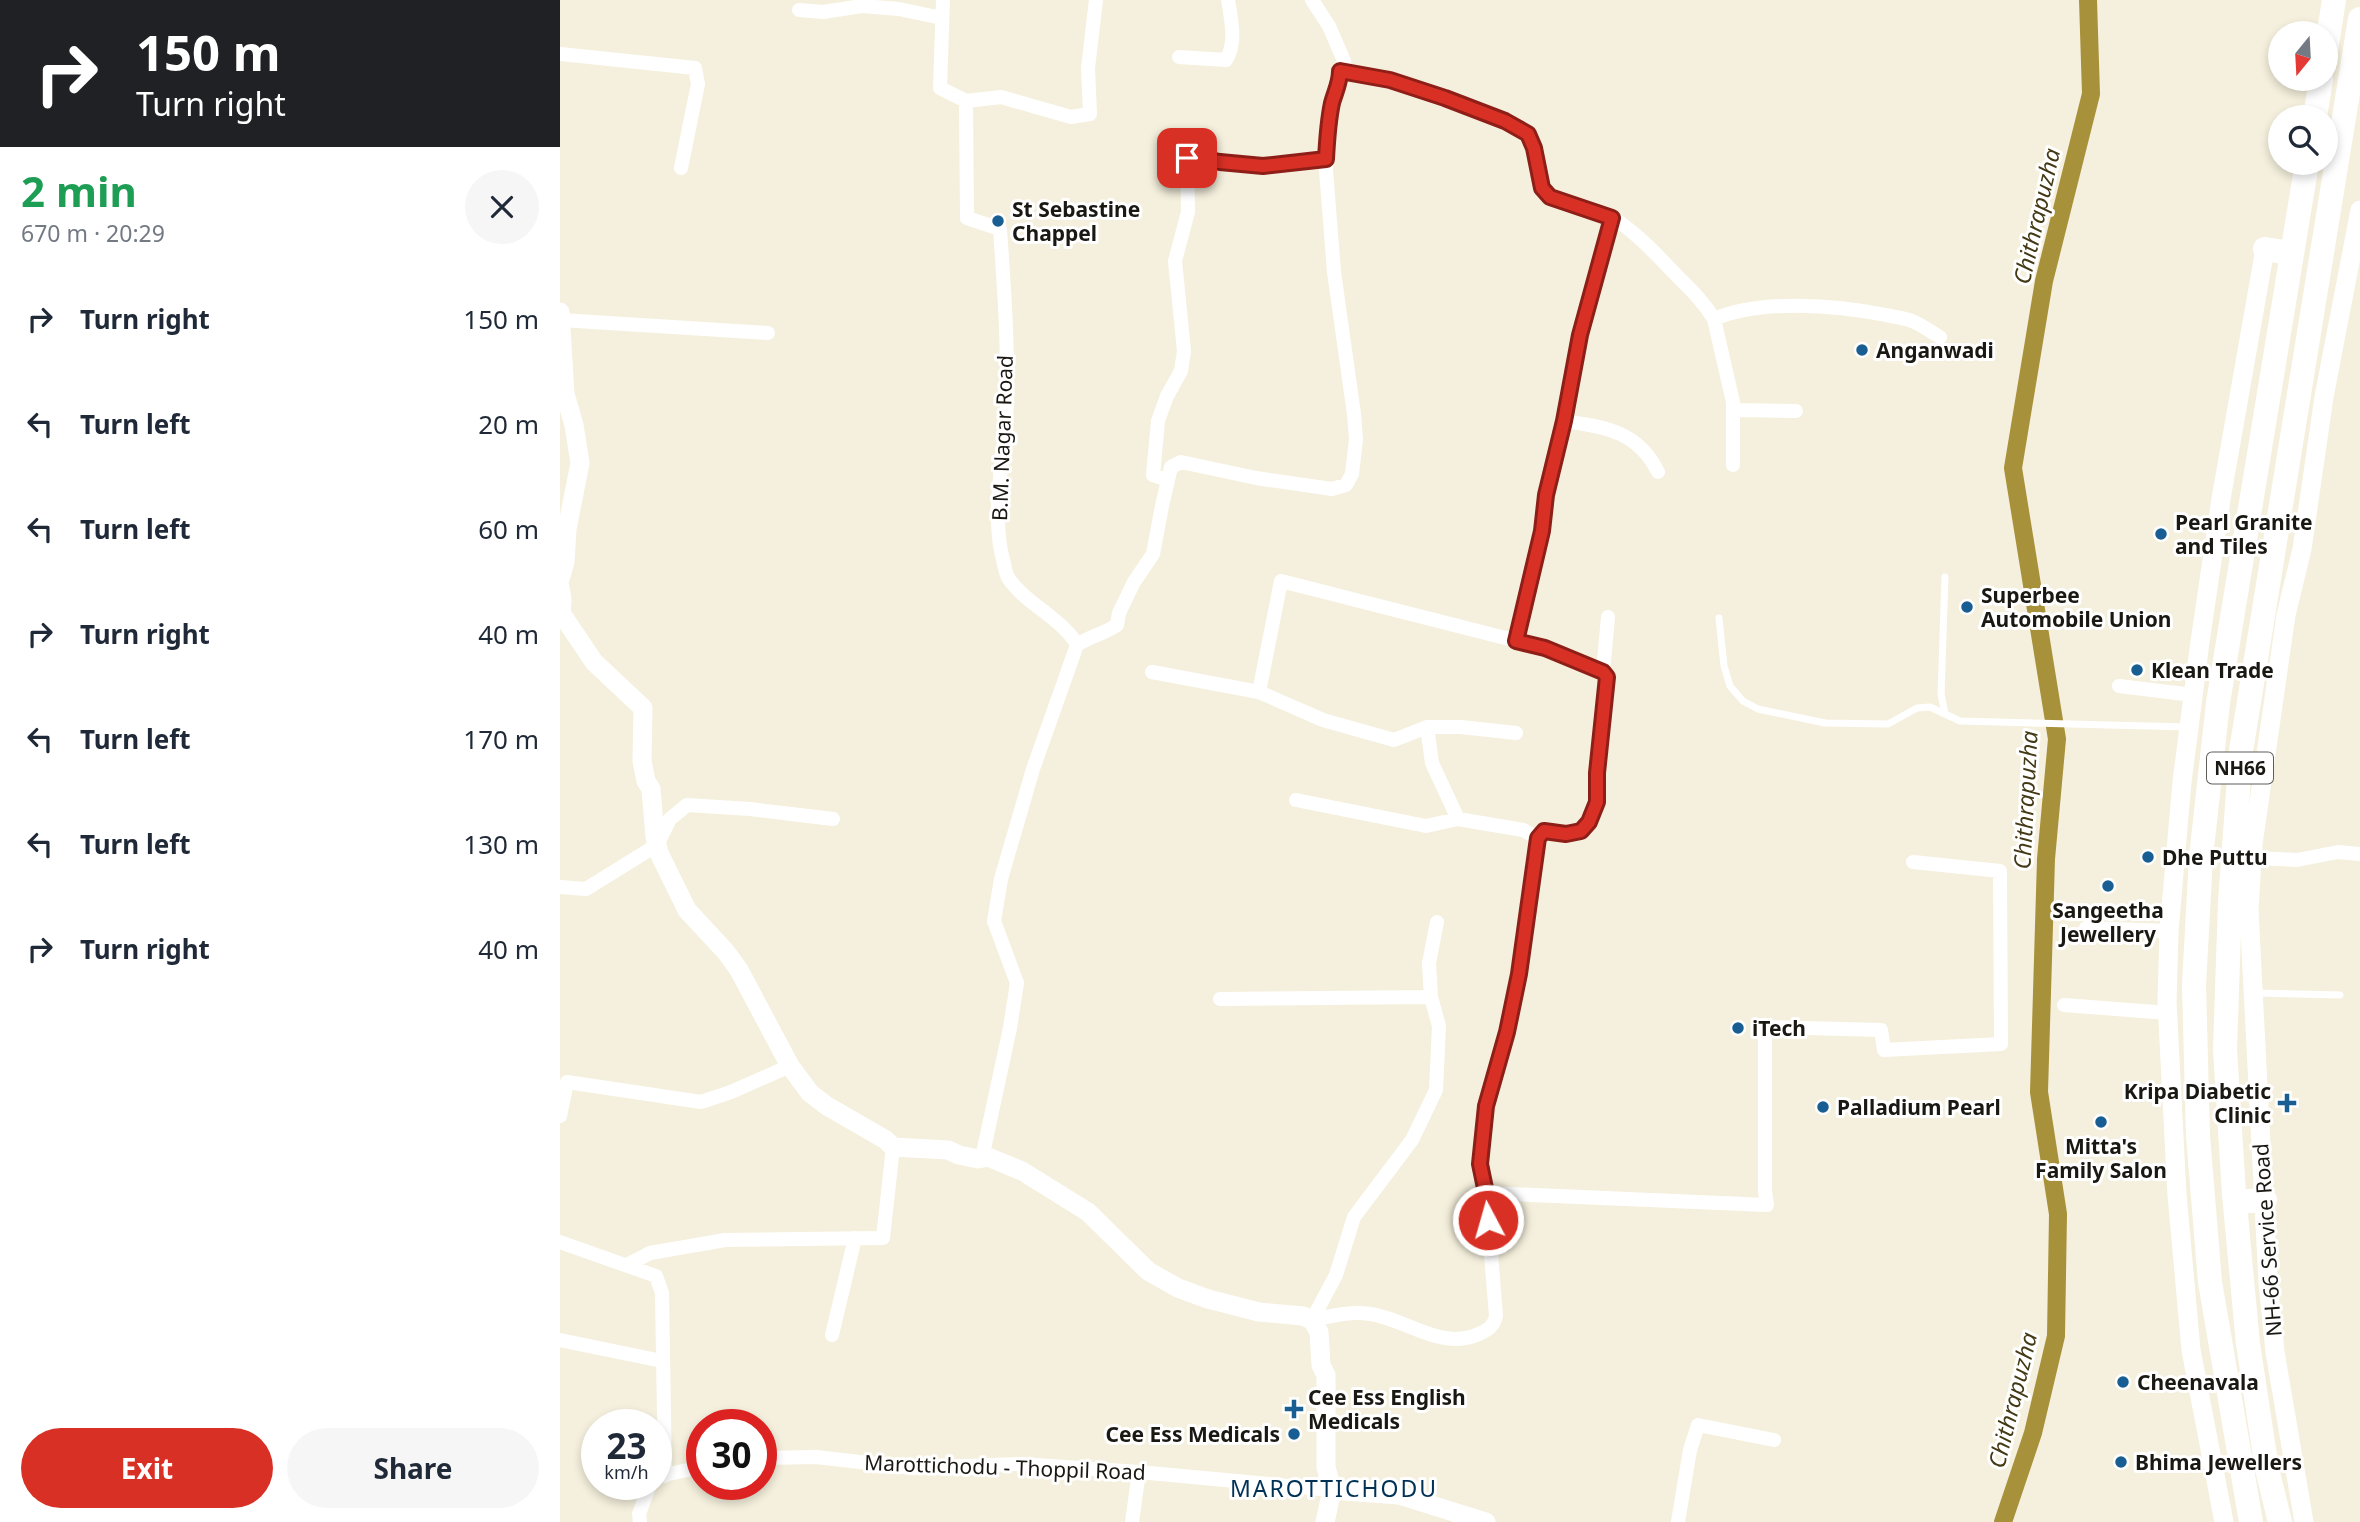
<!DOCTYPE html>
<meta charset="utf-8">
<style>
body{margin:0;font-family:"Noto Sans",sans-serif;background:#f6f6f7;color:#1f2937;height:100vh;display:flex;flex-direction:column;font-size:26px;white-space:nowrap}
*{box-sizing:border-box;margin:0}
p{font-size:23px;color:#747a83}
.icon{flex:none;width:38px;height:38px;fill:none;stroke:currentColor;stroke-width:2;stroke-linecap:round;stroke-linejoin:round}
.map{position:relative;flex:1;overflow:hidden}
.sheet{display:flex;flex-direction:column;background:#fff;width:560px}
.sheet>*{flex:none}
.guide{background:#202124;color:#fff;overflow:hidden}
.needle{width:46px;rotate:198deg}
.tools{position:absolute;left:1708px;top:21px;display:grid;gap:14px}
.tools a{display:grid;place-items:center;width:70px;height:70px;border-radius:50%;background:#fff;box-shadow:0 4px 10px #0003;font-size:35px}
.speed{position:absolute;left:21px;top:1409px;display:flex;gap:14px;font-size:35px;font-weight:700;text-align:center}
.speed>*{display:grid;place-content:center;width:91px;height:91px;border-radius:50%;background:#fff;box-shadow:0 4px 10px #0003;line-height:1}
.speed small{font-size:18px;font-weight:400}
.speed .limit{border:10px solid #d22;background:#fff;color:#111}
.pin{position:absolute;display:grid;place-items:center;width:60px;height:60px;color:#fff;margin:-30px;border-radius:14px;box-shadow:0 4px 10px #0006}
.me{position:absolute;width:77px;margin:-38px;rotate:354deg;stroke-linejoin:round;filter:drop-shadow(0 0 5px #0008)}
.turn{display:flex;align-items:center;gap:24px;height:147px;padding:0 21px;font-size:32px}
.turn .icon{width:91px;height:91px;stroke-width:2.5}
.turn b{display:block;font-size:49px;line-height:60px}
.round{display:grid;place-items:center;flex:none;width:74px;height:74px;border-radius:37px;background:#f6f6f7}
.summary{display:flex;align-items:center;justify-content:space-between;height:119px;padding:0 21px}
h1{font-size:42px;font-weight:700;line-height:52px;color:#1e9e55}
.cta{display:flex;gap:14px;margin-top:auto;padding:14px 21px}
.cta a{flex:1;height:80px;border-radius:42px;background:#d93025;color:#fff;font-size:28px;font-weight:700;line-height:80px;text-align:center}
.cta a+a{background:#f6f6f7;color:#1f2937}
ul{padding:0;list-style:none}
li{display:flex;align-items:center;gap:21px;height:105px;padding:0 21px}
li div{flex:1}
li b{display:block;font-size:26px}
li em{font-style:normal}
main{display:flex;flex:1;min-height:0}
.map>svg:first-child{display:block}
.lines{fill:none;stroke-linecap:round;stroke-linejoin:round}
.canal{stroke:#a8913b;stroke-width:18}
.lane{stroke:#fff;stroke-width:7}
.street{stroke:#fff;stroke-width:14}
.secondary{stroke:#fff;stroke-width:19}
.highway{stroke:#fff;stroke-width:24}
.route-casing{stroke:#8d1f18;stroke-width:18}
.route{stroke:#d93025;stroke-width:12}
.poi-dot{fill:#195e93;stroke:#fff;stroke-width:2.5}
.labels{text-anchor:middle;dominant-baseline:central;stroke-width:6;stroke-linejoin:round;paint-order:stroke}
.shield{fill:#fff;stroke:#5f5d59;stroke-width:2}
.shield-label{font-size:19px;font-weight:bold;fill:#1a1812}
.poi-label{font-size:21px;font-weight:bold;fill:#1a1812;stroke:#fff;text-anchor:start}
.street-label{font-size:21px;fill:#1a1812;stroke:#fff}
.water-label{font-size:23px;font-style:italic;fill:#433914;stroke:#fff}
.neighbourhood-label{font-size:23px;letter-spacing:2px;fill:#013256;stroke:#fff}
</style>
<main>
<section class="sheet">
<div class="guide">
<div class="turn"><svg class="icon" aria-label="right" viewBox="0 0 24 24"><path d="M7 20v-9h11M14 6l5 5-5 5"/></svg><div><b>150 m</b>Turn right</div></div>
</div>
<div class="summary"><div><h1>2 min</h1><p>670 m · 20:29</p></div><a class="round"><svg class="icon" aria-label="close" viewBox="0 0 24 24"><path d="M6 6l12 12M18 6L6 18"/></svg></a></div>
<ul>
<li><svg class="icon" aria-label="right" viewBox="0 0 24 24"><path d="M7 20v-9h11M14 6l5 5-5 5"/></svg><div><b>Turn right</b></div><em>150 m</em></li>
<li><svg class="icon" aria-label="left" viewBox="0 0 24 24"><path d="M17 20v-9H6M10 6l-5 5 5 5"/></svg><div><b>Turn left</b></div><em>20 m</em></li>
<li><svg class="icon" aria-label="left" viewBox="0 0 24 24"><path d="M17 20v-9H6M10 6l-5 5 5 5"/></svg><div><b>Turn left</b></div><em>60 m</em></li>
<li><svg class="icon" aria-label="right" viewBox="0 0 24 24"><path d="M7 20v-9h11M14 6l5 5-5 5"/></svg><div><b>Turn right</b></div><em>40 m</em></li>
<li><svg class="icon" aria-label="left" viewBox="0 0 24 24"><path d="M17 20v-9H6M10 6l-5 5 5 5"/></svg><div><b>Turn left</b></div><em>170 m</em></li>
<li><svg class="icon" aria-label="left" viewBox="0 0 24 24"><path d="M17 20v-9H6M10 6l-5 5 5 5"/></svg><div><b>Turn left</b></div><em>130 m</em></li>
<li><svg class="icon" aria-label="right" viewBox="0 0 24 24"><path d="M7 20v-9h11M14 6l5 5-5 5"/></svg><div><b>Turn right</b></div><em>40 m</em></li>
</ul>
<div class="cta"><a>Exit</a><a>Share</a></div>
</section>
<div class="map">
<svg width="1800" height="1522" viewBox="0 0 1800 1522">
<rect width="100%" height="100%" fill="#f5f0dd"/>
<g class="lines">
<path class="canal" d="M1443 1522 1473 1433 1496 1336 1498 1214 1479 1092 1486 859 1497 739 1453 468 1484 281 1531 94 1528 0"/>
<path class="lane" d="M1159 618 1164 666 1170 686 1183 701 1198 709 1265 723 1328 724 1357 708 1370 707 1400 721 1628 727
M1385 714 1381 694 1385 577
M1695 993 1780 995"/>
<path class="street" d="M383 0 380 88 406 101 407 218 440 229C444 286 448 343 447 400 446 454 429 510 444 564 445 568 446 575 449 579 466 604 503 619 517 645L473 769 441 879 434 921 457 983 450 1028 422 1158
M239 10 263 12 302 6 339 9 382 18
M0 54 135 68 138 84 121 168
M619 57 666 60C677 43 671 19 668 0
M780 71 830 80 885 98 945 121 968 134 974 148 982 188 990 197 1052 217 1020 335 1004 421 986 495 982 531 956 641
M406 101 441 97 511 117 530 114 528 68 536 0
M1052 217C1078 234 1097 255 1118 277 1131 290 1144 302 1154 319 1202 299 1275 305 1326 315 1334 317 1344 318 1352 321 1362 325 1371 332 1380 337
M1154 319 1173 402V465
M1 320 208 333
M1173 410 1236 411
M1004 421C1045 427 1078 431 1098 472
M608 480 593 475 598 421 607 396 621 371 624 351 615 261 628 212 627 158 633 157 660 162 703 166 767 159
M517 645C530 636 544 634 557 625L559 613 574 582 593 554 602 506 611 467 621 462 696 478 772 489 786 485 792 474 796 439 794 414 774 272 766 170 769 120 784 61 769 26 752 0
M592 672 699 692 763 720 834 740 867 727H901L956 733
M1043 672 1048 617
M1559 686 1633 695
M699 692 721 581 985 648 1043 672 1047 677 1037 773V802L1029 822 1021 831 1006 834 983 831 978 838 959 974 947 1032 926 1106 920 1165 926 1193
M867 727 872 763 898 819 963 830 978 838
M736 800 866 826 898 819
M1692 858 1737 860 1778 852 1800 854
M0 887 26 889 97 845 110 819 127 805 190 809 273 819
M877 922 869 963 871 997 879 1026 876 1090 852 1140 794 1217 776 1275 752 1320C771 1316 790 1311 810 1314 847 1319 880 1351 919 1334 928 1330 934 1326 936 1316L926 1193 1207 1205 1205 1191V1027L1321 1030 1324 1050 1441 1044 1440 871 1353 862
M1526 928 1609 931
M660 999 871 997
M1504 1005 1608 1013
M0 1116 7 1082 141 1102 171 1092 230 1066
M0 1242 96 1276 102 1293 105 1476
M67 1265 90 1253 165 1240 323 1238 333 1147
M272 1335 295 1238
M0 1340 102 1361
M201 1458 256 1457 353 1468 461 1464 579 1472 772 1490
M99 1476 142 1467
M80 1522 79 1514 90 1484
M572 1522 579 1472
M1118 1522 1130 1450 1138 1425 1214 1440"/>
<path class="secondary" d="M0 312 5 394 14 425 20 463 7 529 5 562 0 579
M0 587 2 600 1 613 34 662 83 708 82 761 86 781 91 789 95 837 99 853 127 910 166 952 179 970 230 1066 250 1093 267 1106 326 1140 333 1147 388 1150 399 1155 418 1159 428 1157 462 1171 528 1212 588 1271 618 1288 648 1299 699 1312 743 1316 752 1320 759 1332 761 1365 766 1375V1467L772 1490 765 1522
M772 1490 839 1495 926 1522
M1664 1522 1631 1350 1617 1195 1607 1002 1609 931 1622 782 1640 642 1661 499 1705 249
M1744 1522 1715 1352 1708 1282 1689 910 1693 844 1726 615 1742 549 1764 397 1800 210"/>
<path class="highway" d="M1766 51 1774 0
M1755 117 1761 79
M1705 249 1731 253
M1675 1202 1705 1200
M1691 1522 1650 1282 1638 1136 1634 985 1641 857 1658 703 1747 163
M1720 1522 1707 1469 1688 1344 1674 1194 1665 1049 1670 902 1681 751 1800 19"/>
</g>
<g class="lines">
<defs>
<path id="route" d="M627 158 633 157 660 162 703 166 766 159C767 140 768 122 772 103 775 92 780 83 780 71L830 80 885 98 945 121 968 134 974 148 982 188 990 197 1052 218 1020 335 1004 421 986 495 982 531 956 641 985 648 1043 672 1047 677 1037 773V802L1029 822 1021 831 1006 834 984 831 978 838 959 974 947 1032 926 1106 920 1164 926 1193 928 1220"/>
</defs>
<use href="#route" class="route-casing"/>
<use href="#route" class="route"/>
</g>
<g class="poi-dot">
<circle cx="438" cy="221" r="7"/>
<circle cx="1302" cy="350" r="7"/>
<circle cx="1601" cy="534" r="7"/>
<circle cx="1407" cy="607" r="7"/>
<circle cx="1577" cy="670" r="7"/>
<circle cx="1588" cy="857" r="7"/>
<circle cx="1548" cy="886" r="7"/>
<circle cx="1178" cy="1028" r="7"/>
<path d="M1723.5 1092.5h7v7h7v7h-7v7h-7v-7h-7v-7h7z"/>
<circle cx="1263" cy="1107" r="7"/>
<circle cx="1541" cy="1122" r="7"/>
<circle cx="1563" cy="1382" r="7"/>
<path d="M730.5 1398.5h7v7h7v7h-7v7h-7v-7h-7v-7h7z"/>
<circle cx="734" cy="1434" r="7"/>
<circle cx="1561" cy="1462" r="7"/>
</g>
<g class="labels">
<rect class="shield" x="1647" y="752.5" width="66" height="31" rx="5"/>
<g class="shield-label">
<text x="1680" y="768">NH66</text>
</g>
<g class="poi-label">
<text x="452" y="209">St Sebastine<tspan x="452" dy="24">Chappel</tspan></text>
<text x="1316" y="350">Anganwadi</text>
<text x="1615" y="522">Pearl Granite<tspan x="1615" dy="24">and Tiles</tspan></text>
<text x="1421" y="595">Superbee<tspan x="1421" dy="24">Automobile Union</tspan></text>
<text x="1591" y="670">Klean Trade</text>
<text x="1602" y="857">Dhe Puttu</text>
<text x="1548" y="910" text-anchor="middle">Sangeetha<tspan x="1548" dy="24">Jewellery</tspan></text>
<text x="1192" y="1028">iTech</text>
<text x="1711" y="1091" text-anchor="end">Kripa Diabetic<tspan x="1711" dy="24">Clinic</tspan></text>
<text x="1277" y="1107">Palladium Pearl</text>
<text x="1541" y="1146" text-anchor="middle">Mitta's<tspan x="1541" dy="24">Family Salon</tspan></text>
<text x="1577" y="1382">Cheenavala</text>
<text x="748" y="1397">Cee Ess English<tspan x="748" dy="24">Medicals</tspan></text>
<text x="720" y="1434" text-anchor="end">Cee Ess Medicals</text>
<text x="1575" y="1462">Bhima Jewellers</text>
</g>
<g class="street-label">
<text transform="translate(442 438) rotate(-88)">B.M. Nagar Road</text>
<text transform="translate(1707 1240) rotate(-94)">NH-66 Service Road</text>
<text transform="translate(445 1467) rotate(2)">Marottichodu - Thoppil Road</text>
</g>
<g class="water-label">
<text transform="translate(1476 216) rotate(-77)">Chithrapuzha</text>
<text transform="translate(1465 800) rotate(-87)">Chithrapuzha</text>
<text transform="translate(1452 1400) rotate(-76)">Chithrapuzha</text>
</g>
<g class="neighbourhood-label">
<text x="774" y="1488">MAROTTICHODU</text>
</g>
</g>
</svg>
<div class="tools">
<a><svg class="needle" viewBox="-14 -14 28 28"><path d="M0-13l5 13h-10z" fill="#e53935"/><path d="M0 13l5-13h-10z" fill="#747a83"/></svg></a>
<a><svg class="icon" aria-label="search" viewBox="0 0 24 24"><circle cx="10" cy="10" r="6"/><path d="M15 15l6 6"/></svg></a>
</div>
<div class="speed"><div>23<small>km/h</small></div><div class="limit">30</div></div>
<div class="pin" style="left:627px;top:158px;background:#d93025"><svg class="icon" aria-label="arrive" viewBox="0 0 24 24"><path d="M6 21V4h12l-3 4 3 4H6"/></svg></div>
<svg class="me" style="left:928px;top:1220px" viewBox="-20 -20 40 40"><circle r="17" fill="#d93025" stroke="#fff" stroke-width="3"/><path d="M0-11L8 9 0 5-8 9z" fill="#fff"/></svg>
</div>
</main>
